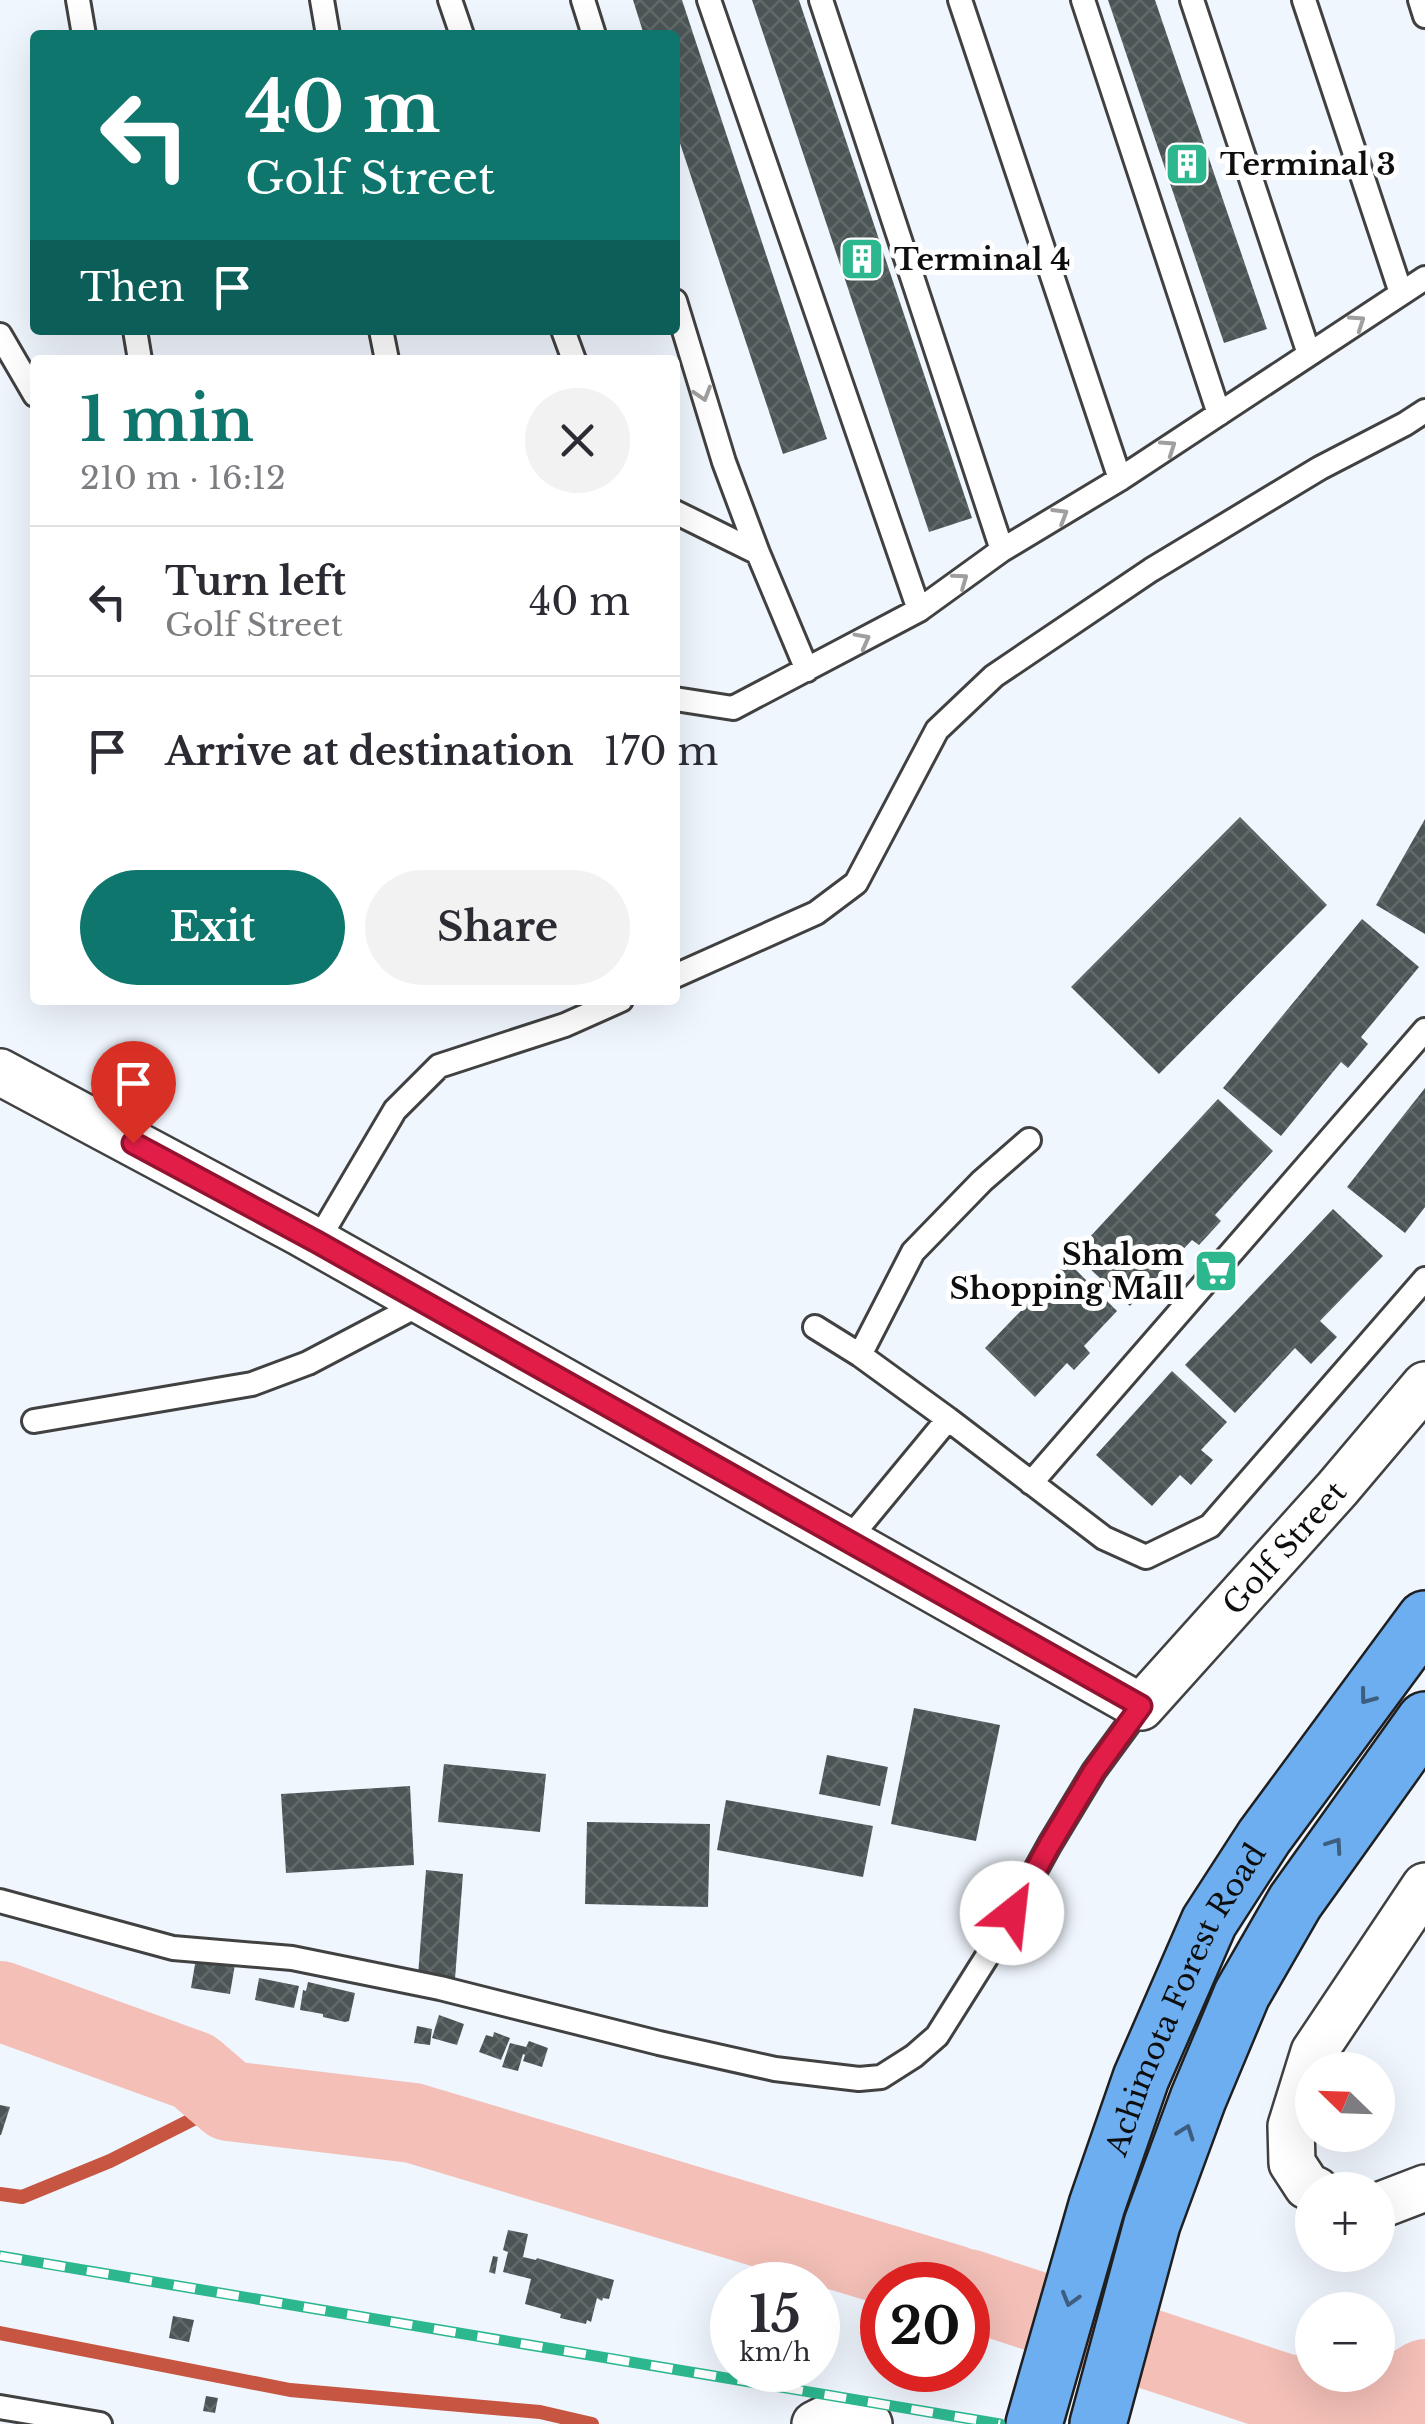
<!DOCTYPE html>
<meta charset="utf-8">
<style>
body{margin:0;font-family:"Libre Baskerville",serif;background:#f2f2f3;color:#2b2b33;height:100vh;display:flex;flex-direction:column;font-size:38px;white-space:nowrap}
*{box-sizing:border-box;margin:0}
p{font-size:32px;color:#7c7c81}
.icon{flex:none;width:55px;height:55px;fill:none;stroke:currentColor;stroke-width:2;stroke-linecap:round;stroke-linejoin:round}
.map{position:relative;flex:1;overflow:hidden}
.side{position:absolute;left:30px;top:355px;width:650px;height:650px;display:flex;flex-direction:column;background:#fff;border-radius:10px;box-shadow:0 10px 40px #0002}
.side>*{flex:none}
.hud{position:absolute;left:30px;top:30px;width:650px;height:305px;border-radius:10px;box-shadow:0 10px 40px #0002;background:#0f766e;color:#fff;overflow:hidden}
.needle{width:65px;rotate:293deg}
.buttons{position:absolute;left:1295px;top:2052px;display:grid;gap:20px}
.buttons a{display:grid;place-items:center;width:100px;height:100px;border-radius:50%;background:#fff;box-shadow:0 10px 40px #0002;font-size:50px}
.speed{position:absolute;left:710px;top:2262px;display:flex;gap:20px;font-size:50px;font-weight:700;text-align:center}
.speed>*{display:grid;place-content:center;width:130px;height:130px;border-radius:50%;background:#fff;box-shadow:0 10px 40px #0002;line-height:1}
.speed small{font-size:25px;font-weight:400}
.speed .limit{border:15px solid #d22;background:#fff;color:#111}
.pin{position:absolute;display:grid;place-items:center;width:85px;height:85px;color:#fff;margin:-102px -42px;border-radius:50% 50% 50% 0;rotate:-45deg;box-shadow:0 0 10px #0007}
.pin .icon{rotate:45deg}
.me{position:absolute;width:110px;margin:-55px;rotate:29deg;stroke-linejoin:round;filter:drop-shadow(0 0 8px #0008)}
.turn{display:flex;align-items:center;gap:35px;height:210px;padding:0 50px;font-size:45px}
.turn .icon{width:130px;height:130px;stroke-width:2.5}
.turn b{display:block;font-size:70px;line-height:85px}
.then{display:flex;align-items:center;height:95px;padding:0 50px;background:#0003;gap:20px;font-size:38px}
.round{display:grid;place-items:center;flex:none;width:105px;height:105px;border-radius:52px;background:#f2f2f3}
.summary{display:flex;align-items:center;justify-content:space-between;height:170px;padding:0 50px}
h1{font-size:60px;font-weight:700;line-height:75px;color:#0f766e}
.cta{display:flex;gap:20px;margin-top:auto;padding:20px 50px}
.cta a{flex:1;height:115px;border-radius:60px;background:#0f766e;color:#fff;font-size:40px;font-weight:700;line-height:115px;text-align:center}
.cta a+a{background:#f2f2f3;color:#2b2b33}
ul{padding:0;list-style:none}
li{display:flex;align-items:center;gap:30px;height:150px;padding:0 50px;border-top:2px solid #e1e1e2}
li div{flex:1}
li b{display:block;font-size:38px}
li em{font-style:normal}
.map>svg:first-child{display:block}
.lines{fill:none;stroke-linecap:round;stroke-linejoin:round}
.stream{stroke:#c65642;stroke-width:14}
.river{stroke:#f3bfb7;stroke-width:80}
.building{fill:url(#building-cross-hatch)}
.lane-casing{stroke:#414141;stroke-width:28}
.street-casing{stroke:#414141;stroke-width:50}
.primary-casing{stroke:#1f1f1f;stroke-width:60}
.lane{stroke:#fff;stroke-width:22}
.street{stroke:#fff;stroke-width:45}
.primary{stroke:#6daef1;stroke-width:55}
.rail-casing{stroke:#2db78f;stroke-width:11}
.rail{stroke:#fff;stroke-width:8;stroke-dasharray:22;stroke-linecap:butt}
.oneway{stroke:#9f9f9f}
.oneway2{stroke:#3e5e80}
.route-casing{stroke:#92132f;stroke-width:25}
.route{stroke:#e11d48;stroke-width:18}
.labels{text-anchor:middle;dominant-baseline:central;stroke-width:10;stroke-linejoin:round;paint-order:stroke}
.poi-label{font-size:30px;font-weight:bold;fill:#0e0e0e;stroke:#fff;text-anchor:start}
.street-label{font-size:30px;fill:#0e0e0e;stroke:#fff}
</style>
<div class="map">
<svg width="1425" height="2424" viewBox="0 0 1425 2424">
<defs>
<pattern id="building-cross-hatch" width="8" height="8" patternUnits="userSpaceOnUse" patternTransform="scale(2.5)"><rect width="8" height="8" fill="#4b5556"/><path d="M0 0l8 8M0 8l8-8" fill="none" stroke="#616969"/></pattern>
</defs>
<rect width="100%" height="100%" fill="#f0f6fe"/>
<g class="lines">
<path class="stream" d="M0 2194 22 2197 110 2161 229 2101
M0 2333 290 2390 540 2412 592 2424"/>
<path class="river" d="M0 2001 194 2071 229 2101 413 2123 954 2285
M968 2289 1285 2394 1385 2403 1425 2379"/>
</g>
<path class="building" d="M633 0H682L827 439 783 454 675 128V35H644Z
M752 0H799L972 518 929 532Z
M1108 0H1155L1267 329 1224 343Z
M1240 817 1327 905 1159 1074 1071 987Z
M1425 819V934L1376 905Z
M1362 919 1419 967 1361 1037 1368 1044 1348 1068 1341 1062 1281 1136 1223 1088Z
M1425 1088V1207L1405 1233 1347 1187Z
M1218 1099 1273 1151 1215 1215 1221 1221 1199 1245 1192 1240 1130 1306 1074 1254Z
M1333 1209 1383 1256 1320 1321 1337 1337 1311 1364 1295 1348 1235 1413 1185 1365Z
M1068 1262 1117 1311 1084 1346 1090 1353 1074 1370 1067 1363 1035 1397 985 1348Z
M1172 1371 1227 1422 1201 1450 1213 1460 1191 1485 1180 1475 1152 1506 1096 1455Z
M914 1708 1000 1725 976 1841 891 1824Z
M827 1755 888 1767 880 1806 819 1794Z
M444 1764 546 1774 540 1832 438 1822Z
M410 1786 414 1865 286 1873 281 1794Z
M726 1800 873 1826 863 1877 717 1850Z
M587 1822 710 1824 708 1907 585 1904Z
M426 1870 463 1874 455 1979 418 1976Z
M196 1958 235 1964 230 1994 191 1988Z
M259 1978 299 1986 294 2008 255 2000Z
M308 1982 355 1993 349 2021 345 2022 323 2017V2014L300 2010 303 1990 306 1991Z
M439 2015 464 2024 457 2045 432 2038Z
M417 2026 432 2029 430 2045 414 2043Z
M494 2032 510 2038 501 2060 479 2052 486 2035 493 2037Z
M529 2041 548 2048 542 2067 523 2061 525 2055 523 2054 518 2071 502 2067 510 2043 526 2047Z
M0 2105 10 2107 1 2135H0Z
M508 2230 528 2234 523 2257 536 2260 537 2258 614 2280 609 2299 603 2298 602 2301 597 2298 591 2322 587 2320 586 2324 560 2318 561 2314 525 2304 531 2279 503 2272 508 2252 503 2250Z
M493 2256 498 2257 495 2274 489 2272Z
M729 2313 732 2315V2358L720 2353 729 2331 723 2329Z
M173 2316 194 2320 189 2342 169 2338Z
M206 2396 218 2398 215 2413 203 2411Z"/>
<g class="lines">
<defs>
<path id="lane" d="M78 0 84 35
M322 0 328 35
M450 0 462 35
M583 0 594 35
M709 0 919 610
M821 0 1002 550
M960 0 1120 479
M1083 0 1219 414
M1192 0 1309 354
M1304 0 1401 293
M1420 0 1425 16
M675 301 724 462 758 553 807 670
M135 330 140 360
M381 330 387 360
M563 330 574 360
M0 335 35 395
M675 512 758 553
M675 699 733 708 919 610 1002 550 1120 479 1425 278
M675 976 816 913 856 883 937 730 994 676 1151 570 1320 468 1405 424 1425 411
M317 1242 395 1110 439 1066 565 1025 621 1000
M815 1327 860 1355 948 1419 1104 1538 1146 1557 1210 1526 1425 1279
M860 1355 913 1252 982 1181 1029 1140
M34 1421 252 1384 308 1363 424 1302
M1031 1483 1425 1030
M848 1540 948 1419
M0 1901 173 1948 292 1958 440 1988 659 2043 775 2069 859 2079 881 2077 914 2056 937 2036 993 1947 1050 1844 1094 1771 1141 1707
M0 2407 100 2424"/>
<g id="street">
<path id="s1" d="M0 1072 299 1232 1141 1707 1337 1489 1425 1385"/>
<path d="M1316 2190 1307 2186 1292 2163 1291 2126 1314 2052 1425 1886"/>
<path d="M1378 2206 1425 2188"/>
<path d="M815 2424 827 2418 869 2424"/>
</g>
<g id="primary">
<path id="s2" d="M1034 2424 1097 2205 1141 2078 1209 1922 1264 1837 1425 1619"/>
<path d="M1098 2424 1152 2224 1198 2099 1242 1994 1295 1902 1425 1720"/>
</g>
</defs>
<use href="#lane" class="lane-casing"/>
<use href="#street" class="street-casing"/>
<use href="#primary" class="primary-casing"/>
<use href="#lane" class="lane"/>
<use href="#street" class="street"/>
<use href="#primary" class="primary"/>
<defs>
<path id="rail" d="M0 2256 1000 2424"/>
</defs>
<use href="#rail" class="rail-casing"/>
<use href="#rail" class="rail"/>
</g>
<defs><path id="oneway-chevron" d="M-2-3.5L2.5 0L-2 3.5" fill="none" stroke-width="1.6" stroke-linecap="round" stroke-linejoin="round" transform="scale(2.5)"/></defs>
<g class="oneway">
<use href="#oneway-chevron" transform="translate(1358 322) rotate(-34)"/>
<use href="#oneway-chevron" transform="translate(703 394) rotate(73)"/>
<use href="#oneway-chevron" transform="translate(1169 447) rotate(-34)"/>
<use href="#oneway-chevron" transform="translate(1061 515) rotate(-31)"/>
<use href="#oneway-chevron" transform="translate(961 580) rotate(-36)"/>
<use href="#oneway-chevron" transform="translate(863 640) rotate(-28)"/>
</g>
<g class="oneway2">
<use href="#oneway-chevron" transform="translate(1367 1697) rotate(127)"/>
<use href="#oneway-chevron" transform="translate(1335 1845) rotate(-55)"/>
<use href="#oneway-chevron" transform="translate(1186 2132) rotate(-70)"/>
<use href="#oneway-chevron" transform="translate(1070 2299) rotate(106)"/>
</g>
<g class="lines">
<defs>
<path id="route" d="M133 1143 317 1242 1141 1706 1094 1771 1050 1844 1012 1913"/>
</defs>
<use href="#route" class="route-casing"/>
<use href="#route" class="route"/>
</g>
<defs>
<symbol id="building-square" viewBox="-11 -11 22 22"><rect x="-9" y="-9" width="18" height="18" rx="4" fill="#2db78f" stroke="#fff"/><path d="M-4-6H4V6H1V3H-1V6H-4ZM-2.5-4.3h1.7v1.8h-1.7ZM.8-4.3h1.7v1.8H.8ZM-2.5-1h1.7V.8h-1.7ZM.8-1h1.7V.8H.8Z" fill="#fff"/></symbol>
<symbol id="supermarket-square" viewBox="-11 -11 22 22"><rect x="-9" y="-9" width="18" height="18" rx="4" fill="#2db78f" stroke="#fff"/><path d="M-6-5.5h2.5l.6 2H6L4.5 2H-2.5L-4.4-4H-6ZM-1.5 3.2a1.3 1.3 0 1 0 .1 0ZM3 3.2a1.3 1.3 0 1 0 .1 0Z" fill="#fff"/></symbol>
</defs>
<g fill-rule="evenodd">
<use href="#building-square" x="1162" y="139" width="50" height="50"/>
<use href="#building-square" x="837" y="234" width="50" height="50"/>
<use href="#supermarket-square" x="1191" y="1246" width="50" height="50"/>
</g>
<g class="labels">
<g class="poi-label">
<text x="1220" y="164">Terminal 3</text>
<text x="894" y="259">Terminal 4</text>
<text x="1184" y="1254" text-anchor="end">Shalom<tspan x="1184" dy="34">Shopping Mall</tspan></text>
</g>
<g class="street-label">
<text stroke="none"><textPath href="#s1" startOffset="1520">Golf Street</textPath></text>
<text stroke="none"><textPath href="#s2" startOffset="452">Achimota Forest Road</textPath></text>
</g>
</g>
</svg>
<div class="buttons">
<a><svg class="needle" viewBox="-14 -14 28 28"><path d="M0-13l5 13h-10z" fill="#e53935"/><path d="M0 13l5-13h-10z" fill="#7c7c81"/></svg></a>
<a>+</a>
<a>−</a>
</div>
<div class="speed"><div>15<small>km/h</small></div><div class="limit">20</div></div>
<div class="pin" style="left:133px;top:1143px;background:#d93025"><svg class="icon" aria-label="arrive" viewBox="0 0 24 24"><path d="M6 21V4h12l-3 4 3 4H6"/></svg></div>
<svg class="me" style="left:1012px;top:1913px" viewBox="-20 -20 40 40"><circle r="19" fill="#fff"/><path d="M0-13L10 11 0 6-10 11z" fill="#e11d48"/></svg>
<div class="hud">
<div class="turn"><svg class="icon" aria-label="left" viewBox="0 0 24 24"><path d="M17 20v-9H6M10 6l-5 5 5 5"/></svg><div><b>40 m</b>Golf Street</div></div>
<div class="then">Then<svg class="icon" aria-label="arrive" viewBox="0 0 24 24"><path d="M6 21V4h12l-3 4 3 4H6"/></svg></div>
</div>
<section class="side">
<div class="summary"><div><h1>1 min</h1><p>210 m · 16:12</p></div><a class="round"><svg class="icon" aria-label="close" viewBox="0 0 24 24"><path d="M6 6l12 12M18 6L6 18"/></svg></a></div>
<ul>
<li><svg class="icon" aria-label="left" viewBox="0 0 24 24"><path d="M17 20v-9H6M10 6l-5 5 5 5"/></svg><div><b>Turn left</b><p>Golf Street</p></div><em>40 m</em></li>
<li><svg class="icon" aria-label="arrive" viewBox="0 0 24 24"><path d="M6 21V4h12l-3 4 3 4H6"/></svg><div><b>Arrive at destination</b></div><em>170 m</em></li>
</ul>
<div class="cta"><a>Exit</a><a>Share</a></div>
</section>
</div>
